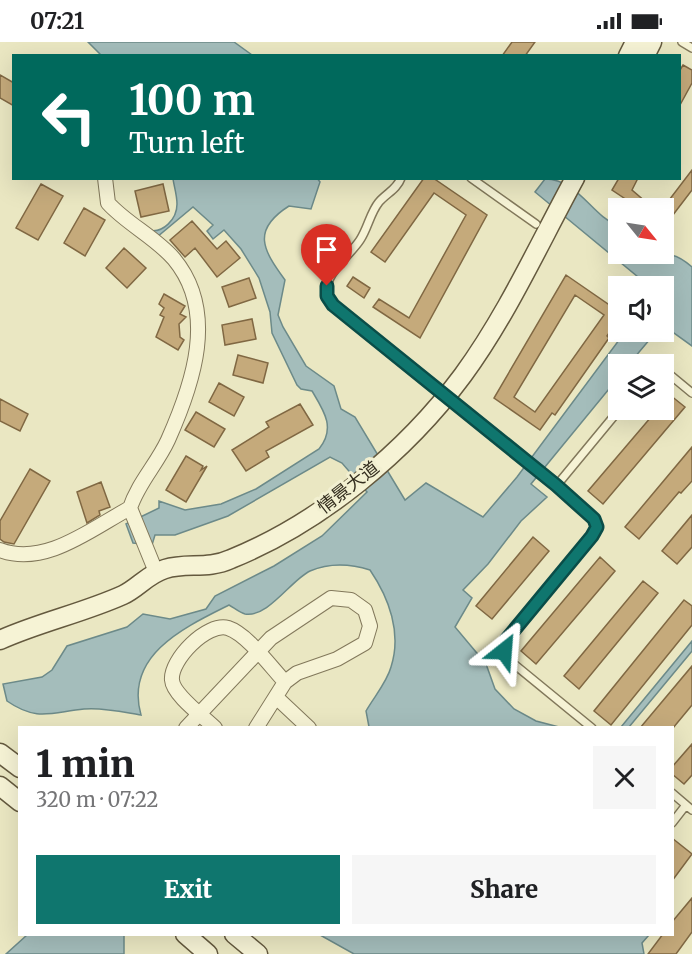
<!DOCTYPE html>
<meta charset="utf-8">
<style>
body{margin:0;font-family:Merriweather,"Noto Sans SC",serif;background:#f6f6f6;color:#202124;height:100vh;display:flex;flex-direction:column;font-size:22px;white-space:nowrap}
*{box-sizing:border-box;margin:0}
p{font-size:20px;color:#757577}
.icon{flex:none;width:33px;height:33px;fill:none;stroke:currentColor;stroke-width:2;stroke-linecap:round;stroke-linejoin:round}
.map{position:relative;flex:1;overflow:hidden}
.panel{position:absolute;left:18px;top:684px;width:656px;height:210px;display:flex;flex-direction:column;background:#fff;border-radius:0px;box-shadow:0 6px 24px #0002}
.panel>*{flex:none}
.guide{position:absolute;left:12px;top:12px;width:669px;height:126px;border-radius:0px;box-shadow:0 6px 24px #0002;background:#00695c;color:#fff;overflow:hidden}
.needle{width:39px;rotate:120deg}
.controls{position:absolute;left:608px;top:156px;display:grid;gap:12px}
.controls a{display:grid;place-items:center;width:66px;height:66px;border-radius:0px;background:#fff;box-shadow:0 6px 24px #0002;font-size:30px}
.pin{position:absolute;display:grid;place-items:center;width:51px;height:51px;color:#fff;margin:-62px -26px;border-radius:50% 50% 50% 0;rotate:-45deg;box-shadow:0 0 6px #0007}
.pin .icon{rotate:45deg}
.me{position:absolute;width:66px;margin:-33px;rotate:28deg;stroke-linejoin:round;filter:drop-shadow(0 0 4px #0008)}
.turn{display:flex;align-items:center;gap:21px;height:126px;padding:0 18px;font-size:27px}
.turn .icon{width:78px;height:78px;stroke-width:2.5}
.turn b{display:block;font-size:42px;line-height:51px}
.round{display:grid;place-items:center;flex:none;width:63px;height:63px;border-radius:0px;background:#f6f6f6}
.headline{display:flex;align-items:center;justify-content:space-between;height:102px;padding:0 18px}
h1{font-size:36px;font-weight:800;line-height:45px}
.action{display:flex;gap:12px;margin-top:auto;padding:12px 18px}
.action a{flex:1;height:69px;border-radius:0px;background:#0f766e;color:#fff;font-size:24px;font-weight:800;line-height:69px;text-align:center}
.action a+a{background:#f6f6f6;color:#202124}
.status{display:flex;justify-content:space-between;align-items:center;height:42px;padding:0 30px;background:#fff;direction:ltr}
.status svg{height:16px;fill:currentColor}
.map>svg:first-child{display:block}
.water{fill:#a4bdbb;stroke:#6c8a89;stroke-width:1.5}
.building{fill:#c5aa7b;stroke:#806843;stroke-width:1.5;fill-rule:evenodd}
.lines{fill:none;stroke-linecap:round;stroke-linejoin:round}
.lane-casing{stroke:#82785b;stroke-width:10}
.street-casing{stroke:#82785b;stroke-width:16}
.secondary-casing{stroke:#64593e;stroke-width:21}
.lane{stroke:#f6f3d5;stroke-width:7}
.street{stroke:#f6f3d5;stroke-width:14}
.secondary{stroke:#f6f3d5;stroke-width:18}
.route-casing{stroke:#0a4d48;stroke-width:15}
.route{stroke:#0f766e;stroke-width:10}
.labels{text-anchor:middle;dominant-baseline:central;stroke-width:6;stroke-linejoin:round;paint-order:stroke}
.street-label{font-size:18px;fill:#332d1e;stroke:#f2f0d1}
</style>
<div class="status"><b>07:21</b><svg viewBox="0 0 49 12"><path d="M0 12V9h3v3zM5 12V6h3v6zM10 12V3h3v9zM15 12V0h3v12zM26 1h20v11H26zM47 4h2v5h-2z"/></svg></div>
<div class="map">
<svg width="692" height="912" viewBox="0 0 692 912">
<rect width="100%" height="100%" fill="#eae7c2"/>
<path class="water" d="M88 0H234L252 13H101Z
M317 136 320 140 311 167 289 164C251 188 263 208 285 238L278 273 283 285 306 324 334 344 341 367 355 375 405 458 426 441 483 475 517 435 625 290H656L629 322H618V336L531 442 547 455 521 479 488 522 463 548 472 556 455 585 486 622 495 647 514 667 536 679 559 685H369L366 669C374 655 387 640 391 625 402 591 389 556 370 528 351 522 329 521 310 529 291 538 268 576 245 572 240 571 233 565 229 563 185 585 124 613 141 673 123 670 102 665 84 667 52 670 37 680 7 659L3 642 42 635 52 628 67 604 127 585 143 572 170 577 206 567 215 554 274 524 322 494 367 450 342 421 330 415 228 474 175 493H155L152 503 133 501 126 482 159 466V459L185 468 221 462 256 447 319 407C336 386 324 369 312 349L301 347 297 343 272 291 270 270 259 236 241 207 224 188 213 197 207 189 213 183 193 165 157 195 148 188C163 192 177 177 177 162 177 153 174 144 173 137Z
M545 137C578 137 591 173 618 184V212H637L649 218C668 209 677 212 692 225V304L663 283V244H649L535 150Z
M692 599V609L629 685H621Z
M27 893H124V912H6Z
M320 893H649L642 901 644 912H354Z"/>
<path class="building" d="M512 0H535L525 14H502Z
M683 23 692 28V41L680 63V28Z
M0 33 14 41V64L0 56Z
M692 128V148L663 186V166Z
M424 136H433L487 173 420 296 373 265 379 257 409 276 466 173 434 151 385 220 371 210Z
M619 136H638L632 148 653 166H639L612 148Z
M41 142 63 154 38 198 16 186Z
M163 142 169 169 141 175 135 149Z
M84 166 105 178 85 214 64 201Z
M192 179 217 207 226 199 240 216 217 235 195 206 185 215 170 198Z
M124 206 146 226 127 246 106 226Z
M566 233 618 269V278L607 294 609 296 555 373 552 371 540 388 494 356ZM575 253 604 273 535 370 514 355Z
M353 235 370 246 364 256 347 244Z
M249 236 256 256 229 265 222 245Z
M164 252 185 264 180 272 186 275 179 282 180 295 184 298 178 308 156 295 164 275 160 273 164 266 159 262Z
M252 277 256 297 225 303 222 283Z
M238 313 268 321 263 341 233 333Z
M219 341 244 355 234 374 209 360Z
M670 353 685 365 603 462 588 449 657 368H663V361Z
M0 357 28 372 20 389 0 379Z
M300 362 313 383 266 409 269 415 246 429 232 408 269 385 266 380Z
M196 370 225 387 214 405 185 388Z
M692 405V439L681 451 679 450 639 497 625 485Z
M186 414 203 424 201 428 207 424 186 460 166 448Z
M30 427 50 439 14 502 4 500 0 497V479Z
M101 440 110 465 99 469 100 473 87 481 77 450Z
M692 473V505L677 522 662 509Z
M533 495 549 509 492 577 476 564Z
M600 515 615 529 536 622 521 609Z
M643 539 658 551 579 647 564 634Z
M684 558 692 564V583L611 683 594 669Z
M692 624V663L673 686H640Z
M692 702V733L684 742 672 732V725Z
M672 796 692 812 672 839Z
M692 856V890L676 912H648L663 892H672V880Z"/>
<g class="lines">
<defs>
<path id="lane" d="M682 0 692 6
M401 136C397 147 387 151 379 160 370 171 368 186 360 198 347 218 314 237 333 263L557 443
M471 136 536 182
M663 327 692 351
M592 686 509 618 504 609 506 598 597 485 594 477 557 443 619 368
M672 751 692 768
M672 781 686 763"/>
<path id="street" d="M105 136 108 161C127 182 155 195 174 217 218 270 193 342 168 398 157 422 138 441 130 466L156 530
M0 508C45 525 91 487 130 466
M276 655 309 686
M186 686 271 596 331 556 351 558 365 568 370 584 365 601 337 617 297 631 285 640 256 686
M215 686C204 675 173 653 172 638 170 618 207 580 228 586 247 592 271 625 285 640"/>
<path id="secondary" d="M628 14 635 0
M645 14 652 0
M0 598C40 580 83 571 123 553 138 546 148 532 165 527 187 520 207 528 231 517 320 481 406 410 463 333 507 273 539 202 575 136
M0 711 20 726
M0 744 20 760
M185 892 208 912
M234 892 258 912"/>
</defs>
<use href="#lane" class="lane-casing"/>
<use href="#street" class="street-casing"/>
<use href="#secondary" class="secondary-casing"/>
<use href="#lane" class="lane"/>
<use href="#street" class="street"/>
<use href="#secondary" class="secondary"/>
</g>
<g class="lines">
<defs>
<path id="route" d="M327 244V254L333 263 556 443 594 477 597 485 592 494 506 598 504 609"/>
</defs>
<use href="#route" class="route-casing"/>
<use href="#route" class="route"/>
</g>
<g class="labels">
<g class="street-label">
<text transform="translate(348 445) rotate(-38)">情景大道</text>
</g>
</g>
</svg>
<div class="controls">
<a><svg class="needle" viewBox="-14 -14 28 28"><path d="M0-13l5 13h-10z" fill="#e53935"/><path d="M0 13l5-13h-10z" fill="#757577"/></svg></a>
<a><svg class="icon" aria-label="sound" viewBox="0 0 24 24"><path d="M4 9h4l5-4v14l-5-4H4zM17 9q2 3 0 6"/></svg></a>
<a><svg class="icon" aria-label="layers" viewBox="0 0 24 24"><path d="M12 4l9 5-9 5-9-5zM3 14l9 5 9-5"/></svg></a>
</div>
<div class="pin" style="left:327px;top:244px;background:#d93025"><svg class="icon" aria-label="arrive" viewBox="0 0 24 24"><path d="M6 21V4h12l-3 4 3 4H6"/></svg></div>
<svg class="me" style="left:504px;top:609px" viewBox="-20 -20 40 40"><path d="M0-17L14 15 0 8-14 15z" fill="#0f766e" stroke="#fff" stroke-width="4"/></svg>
<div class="guide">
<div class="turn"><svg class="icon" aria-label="left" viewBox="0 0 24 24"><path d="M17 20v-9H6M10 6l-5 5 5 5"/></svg><div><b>100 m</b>Turn left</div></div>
</div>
<section class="panel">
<div class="headline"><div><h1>1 min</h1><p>320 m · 07:22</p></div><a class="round"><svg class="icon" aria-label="close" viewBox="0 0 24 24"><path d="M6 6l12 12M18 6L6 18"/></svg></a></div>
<div class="action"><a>Exit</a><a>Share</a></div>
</section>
</div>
